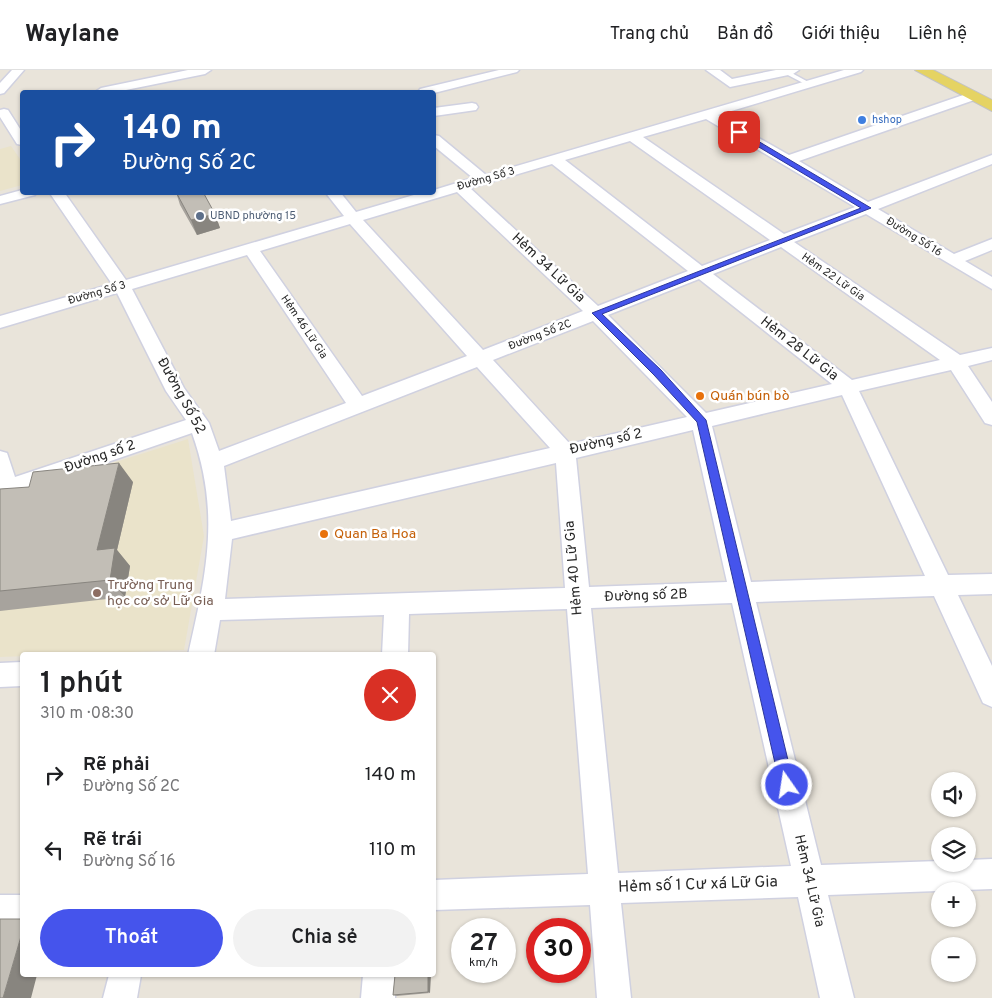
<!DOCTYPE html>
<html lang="vi">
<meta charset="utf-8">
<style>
body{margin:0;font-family:Overpass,sans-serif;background:#f2f2f2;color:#202124;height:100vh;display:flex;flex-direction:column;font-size:19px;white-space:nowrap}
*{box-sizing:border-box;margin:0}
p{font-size:16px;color:#757577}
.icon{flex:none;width:28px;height:28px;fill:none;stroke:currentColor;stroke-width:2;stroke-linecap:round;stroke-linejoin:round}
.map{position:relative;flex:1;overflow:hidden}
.sheet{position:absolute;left:20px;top:582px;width:416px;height:325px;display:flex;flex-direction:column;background:#fff;border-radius:5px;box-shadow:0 1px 4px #0004}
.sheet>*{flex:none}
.top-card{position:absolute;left:20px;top:20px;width:416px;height:105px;border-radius:5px;box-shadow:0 1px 4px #0004;background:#1a4fa0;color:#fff;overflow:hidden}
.tools{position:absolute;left:931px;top:702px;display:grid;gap:10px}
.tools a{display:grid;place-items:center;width:45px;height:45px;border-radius:50%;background:#fff;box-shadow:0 1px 4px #0004;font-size:25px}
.speed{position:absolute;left:451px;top:848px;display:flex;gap:10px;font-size:25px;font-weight:700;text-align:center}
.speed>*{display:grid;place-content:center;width:65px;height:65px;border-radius:50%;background:#fff;box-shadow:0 1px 4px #0004;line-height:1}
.speed small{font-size:12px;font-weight:400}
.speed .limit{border:8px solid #d22;background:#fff;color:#111}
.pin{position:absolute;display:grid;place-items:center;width:42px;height:42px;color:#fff;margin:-21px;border-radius:10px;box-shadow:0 2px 8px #0006}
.me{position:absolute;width:55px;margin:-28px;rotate:347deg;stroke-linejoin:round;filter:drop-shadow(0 0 4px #0008)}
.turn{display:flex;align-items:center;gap:18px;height:105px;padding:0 20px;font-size:22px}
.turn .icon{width:65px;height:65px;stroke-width:2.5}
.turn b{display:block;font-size:35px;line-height:42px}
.round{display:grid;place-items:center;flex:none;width:52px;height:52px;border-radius:26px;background:#f2f2f2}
.headline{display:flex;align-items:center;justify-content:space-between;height:85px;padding:0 20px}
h1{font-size:30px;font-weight:600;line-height:38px}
.cta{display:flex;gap:10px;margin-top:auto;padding:10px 20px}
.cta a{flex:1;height:58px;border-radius:30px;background:#4554ec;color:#fff;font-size:20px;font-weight:600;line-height:58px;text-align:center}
.cta a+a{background:#f2f2f2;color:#202124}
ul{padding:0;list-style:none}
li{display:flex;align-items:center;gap:15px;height:75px;padding:0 20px}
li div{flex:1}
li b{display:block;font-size:19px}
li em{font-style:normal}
header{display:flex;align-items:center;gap:30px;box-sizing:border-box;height:70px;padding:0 25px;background:#fff;border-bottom:1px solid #e0e0e0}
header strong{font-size:24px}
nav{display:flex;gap:28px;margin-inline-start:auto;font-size:18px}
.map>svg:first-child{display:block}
.education{fill:#eae3ca}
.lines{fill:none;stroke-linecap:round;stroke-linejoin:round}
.service-casing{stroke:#d0d1e0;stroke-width:3}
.minor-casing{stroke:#d0d1e0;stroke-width:3}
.primary-casing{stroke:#c3c3c3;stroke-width:2}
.service{fill:#fff;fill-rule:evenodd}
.minor{fill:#fff;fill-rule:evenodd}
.primary{fill:#e5d363;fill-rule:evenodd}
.wall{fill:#a7a39d}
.shaded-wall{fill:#88857f}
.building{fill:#c2beb6;stroke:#88857f}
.route{fill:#4554ec;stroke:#2d3799}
.shop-dot{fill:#3f7fe0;stroke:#fff;stroke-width:2}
.service-dot{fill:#5c6f8a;stroke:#fff;stroke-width:2}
.food-dot{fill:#e8710a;stroke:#fff;stroke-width:2}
.education-dot{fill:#8d6e63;stroke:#fff;stroke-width:2}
.labels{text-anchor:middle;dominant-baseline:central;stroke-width:5;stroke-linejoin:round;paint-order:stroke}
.far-shop-label{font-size:11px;fill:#366cbe;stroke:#fff;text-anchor:start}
.far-street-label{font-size:11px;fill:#282828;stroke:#fff}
.far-service-label{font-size:11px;fill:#4e5e75;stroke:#fff;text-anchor:start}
.street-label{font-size:14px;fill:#282828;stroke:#fff}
.food-label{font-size:14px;fill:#c56008;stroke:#fff;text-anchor:start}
.education-label{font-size:14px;fill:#785e54;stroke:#fff;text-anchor:start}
.near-street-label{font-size:16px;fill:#282828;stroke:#fff}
</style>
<header>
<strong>Waylane</strong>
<nav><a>Trang chủ</a><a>Bản đồ</a><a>Giới thiệu</a><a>Liên hệ</a></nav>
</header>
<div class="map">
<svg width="992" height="928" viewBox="0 0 992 928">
<rect width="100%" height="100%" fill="#e9e4da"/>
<path class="education" d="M11 76 22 92V115L0 121V79Z
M188 369 204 466 184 580 0 587V429Z"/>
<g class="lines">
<defs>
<path id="service" d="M784 1H788L812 14 807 15 784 3Z"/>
<path id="minor" d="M12 0H24L4 23 0 24V13Z
M188 0H211L205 4 116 22H95L101 18Z
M499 0H519L517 2 434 23 418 22 420 19Z
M706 0H720L732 9 776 0H799L793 4 730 17Z
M844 0H863L861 2 718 45 789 85 969 23 973 22 979 26 977 29 799 91 868 132 992 85V94L878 139 954 184 992 169V180L965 191 992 207V219L866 144 794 172 960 285 992 278V290L968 296 992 332V355L985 353 951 300 859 321 948 505 992 504V524L958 525 992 596V637L983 633 934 526 756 532 821 795 940 791V794H968V790L992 789V819L828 825 854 928H820L798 827 621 833 631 928H597L590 835 434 840V810L588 804 567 539 409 544 408 585H382L384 545 220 550 214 585H188C206 504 221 444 192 363L0 429V381L7 383 15 407 186 350 166 321 117 223 0 258V246L112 214 49 122H64L126 210 344 146 325 122H340L356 142 424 122H434V120L473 108 434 76V65L439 66 486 105ZM706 49 855 137 784 164 643 67ZM630 71 770 170 702 196 565 90ZM552 94 688 201 598 236 470 118ZM457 122 583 241 483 280 363 150ZM350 154 467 286 362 326 260 181ZM781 177 940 290 852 310 713 204ZM247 185 346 333 219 381 209 353 184 318 132 219ZM699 209 832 314 706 343 608 245ZM593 251 687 347 570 374 493 290ZM477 297 550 378 231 451 224 396ZM842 325 925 506 751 512 712 356ZM693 360 727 512 589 517 576 388ZM556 393 565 518 225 529 232 469ZM732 533 791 796 618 803 591 538Z
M472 33 476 34 478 37 476 40 434 46V38Z
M4 39 8 40 22 62V75L17 74 0 47V40Z
M22 120V122H37L35 125 0 134V126Z
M22 592V616L0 617V593Z
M0 825H22V855L0 857Z
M109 905H141L137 928H103Z
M363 905H395V928H361Z"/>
<path id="primary" d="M915 0H933L992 30V41Z"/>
</defs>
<use href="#service" class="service-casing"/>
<use href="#minor" class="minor-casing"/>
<use href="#primary" class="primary-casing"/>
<use href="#service" class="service"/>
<use href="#minor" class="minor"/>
<use href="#primary" class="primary"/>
</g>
<path class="wall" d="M176 122 215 144 220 158 197 165 180 135Z
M133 412 117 480 130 496 125 527 0 541V419Z
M395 905 430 923 397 926 393 925Z"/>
<path class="shaded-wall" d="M215 144 220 158 197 165 191 150Z
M119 393 133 412 117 480 130 496 125 527 110 510 97 480Z
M22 863V905H37L31 928H3Z
M428 905H431L430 923 428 922Z"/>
<path class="building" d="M176 122H203L215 144 191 150Z
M119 393 97 480 115 478 110 510 0 521V419L29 417 33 402Z
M0 849H22V863L3 928H0Z
M395 905H428V922L393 925Z"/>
<path class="route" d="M737 61H741L871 138 602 244 661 300 706 350 794 715 792 720 787 722 782 720 780 715 697 352 654 305 592 243 861 138 737 64Z"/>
<circle class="shop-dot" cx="862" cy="50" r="5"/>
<circle class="service-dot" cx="200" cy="146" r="5"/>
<g class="food-dot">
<circle cx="700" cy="326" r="5"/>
<circle cx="324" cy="464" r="5"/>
</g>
<circle class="education-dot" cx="97" cy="523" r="5"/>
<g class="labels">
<g class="far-shop-label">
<text x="872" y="50">hshop</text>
</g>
<g class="far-street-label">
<text transform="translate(486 109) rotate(-16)">Đường Số 3</text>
<text transform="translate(914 167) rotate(32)">Đường Số 16</text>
<text transform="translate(833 207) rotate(35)">Hẻm 22 Lữ Gia</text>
<text transform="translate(97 223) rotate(-16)">Đường Số 3</text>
<text transform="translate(304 257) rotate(56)">Hẻm 46 Lữ Gia</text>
<text transform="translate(540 265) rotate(-21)">Đường Số 2C</text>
</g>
<g class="far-service-label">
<text x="210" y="146">UBND phường 15</text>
</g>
<g class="street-label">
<text transform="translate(548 198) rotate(43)">Hẻm 34 Lữ Gia</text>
<text transform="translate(799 279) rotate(38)">Hẻm 28 Lữ Gia</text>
<text transform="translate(181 326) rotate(61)">Đường Số 52</text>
<text transform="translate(606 372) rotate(-13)">Đường số 2</text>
<text transform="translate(100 387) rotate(-19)">Đường số 2</text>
<text transform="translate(574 498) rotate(-95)">Hẻm 40 Lữ Gia</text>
<text transform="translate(646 526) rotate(-2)">Đường số 2B</text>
<text transform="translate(809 811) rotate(77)">Hẻm 34 Lữ Gia</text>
</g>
<g class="food-label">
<text x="710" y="326">Quán bún bò</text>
<text x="334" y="464">Quan Ba Hoa</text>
</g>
<g class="education-label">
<text x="107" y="515">Trường Trung<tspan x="107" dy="16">học cơ sở Lữ Gia</tspan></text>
</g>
<g class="near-street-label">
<text transform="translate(698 815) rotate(-2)">Hẻm số 1 Cư xá Lữ Gia</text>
</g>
</g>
</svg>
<div class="tools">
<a><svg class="icon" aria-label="sound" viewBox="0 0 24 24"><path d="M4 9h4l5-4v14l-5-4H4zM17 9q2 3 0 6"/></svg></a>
<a><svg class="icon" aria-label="layers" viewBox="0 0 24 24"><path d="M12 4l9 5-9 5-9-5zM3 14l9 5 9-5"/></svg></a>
<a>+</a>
<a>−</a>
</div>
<div class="speed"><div>27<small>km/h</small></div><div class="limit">30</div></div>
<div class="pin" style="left:739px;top:62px;background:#d93025"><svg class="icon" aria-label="arrive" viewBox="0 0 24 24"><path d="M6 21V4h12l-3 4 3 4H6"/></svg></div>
<svg class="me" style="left:787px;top:715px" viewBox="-20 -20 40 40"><circle r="17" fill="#4554ec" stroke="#fff" stroke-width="3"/><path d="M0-11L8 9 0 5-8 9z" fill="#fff"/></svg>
<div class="top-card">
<div class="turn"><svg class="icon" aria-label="right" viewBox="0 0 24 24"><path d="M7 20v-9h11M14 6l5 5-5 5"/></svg><div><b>140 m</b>Đường Số 2C</div></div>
</div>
<section class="sheet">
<div class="headline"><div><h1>1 phút</h1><p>310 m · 08:30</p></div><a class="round" style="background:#d93025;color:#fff"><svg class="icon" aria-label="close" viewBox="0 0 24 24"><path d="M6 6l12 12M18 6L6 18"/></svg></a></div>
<ul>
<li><svg class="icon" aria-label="right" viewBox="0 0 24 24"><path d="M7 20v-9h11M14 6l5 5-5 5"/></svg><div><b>Rẽ phải</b><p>Đường Số 2C</p></div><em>140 m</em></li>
<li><svg class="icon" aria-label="left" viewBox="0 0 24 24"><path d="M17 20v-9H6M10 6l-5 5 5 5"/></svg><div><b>Rẽ trái</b><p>Đường Số 16</p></div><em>110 m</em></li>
</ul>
<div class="cta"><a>Thoát</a><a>Chia sẻ</a></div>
</section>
</div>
